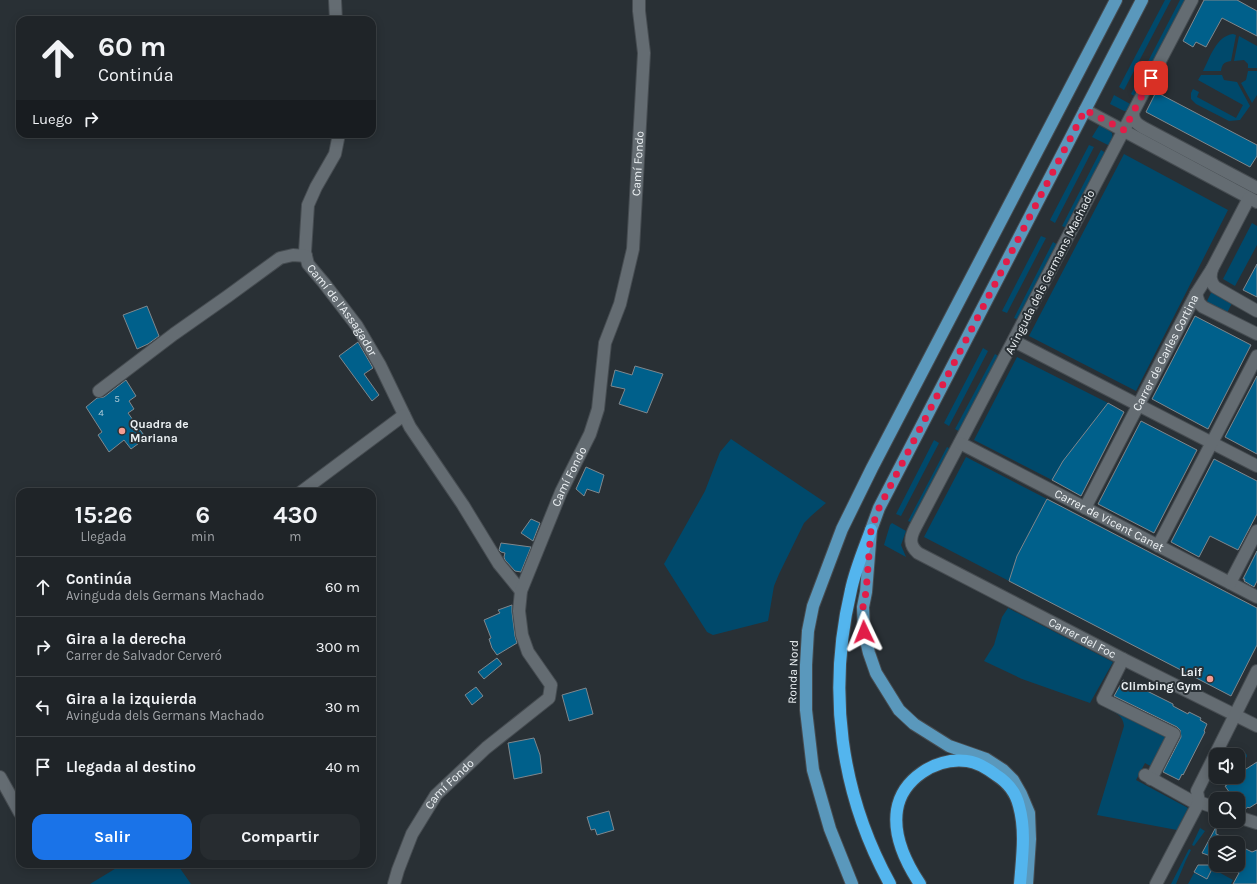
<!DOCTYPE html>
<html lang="es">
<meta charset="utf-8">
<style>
body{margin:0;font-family:Karla,sans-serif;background:#272c30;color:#f1f3f6;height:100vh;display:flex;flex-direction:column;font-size:15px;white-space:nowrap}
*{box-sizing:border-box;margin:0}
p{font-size:13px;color:#a1a4a8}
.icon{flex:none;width:22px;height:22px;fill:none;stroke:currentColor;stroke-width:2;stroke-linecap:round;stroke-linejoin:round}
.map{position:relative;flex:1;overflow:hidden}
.side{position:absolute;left:16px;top:488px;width:360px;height:380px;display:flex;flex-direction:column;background:#1f2428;border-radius:12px;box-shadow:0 2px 10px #0003,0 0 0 1px #3c4145}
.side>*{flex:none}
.top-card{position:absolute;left:16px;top:16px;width:360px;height:122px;border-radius:12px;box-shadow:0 2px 10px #0003,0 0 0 1px #3c4145;background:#1f2428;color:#f1f3f6;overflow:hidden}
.buttons{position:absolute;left:1209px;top:748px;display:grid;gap:8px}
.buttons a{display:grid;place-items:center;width:36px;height:36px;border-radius:8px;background:#1f2428;box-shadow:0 2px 10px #0003,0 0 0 1px #3c4145;font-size:20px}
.pin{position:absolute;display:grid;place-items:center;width:34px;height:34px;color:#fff;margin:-17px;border-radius:8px;box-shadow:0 2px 6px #0006}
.me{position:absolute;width:44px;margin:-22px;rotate:358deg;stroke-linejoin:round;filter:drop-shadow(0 0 3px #0008)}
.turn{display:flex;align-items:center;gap:14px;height:84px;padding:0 16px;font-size:18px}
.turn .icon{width:52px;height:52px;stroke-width:2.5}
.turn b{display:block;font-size:28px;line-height:34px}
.then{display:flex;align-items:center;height:38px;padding:0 16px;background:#0003;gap:8px;font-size:15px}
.eta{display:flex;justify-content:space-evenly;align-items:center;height:68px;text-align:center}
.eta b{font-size:24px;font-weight:700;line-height:28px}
.primary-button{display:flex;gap:8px;margin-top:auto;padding:8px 16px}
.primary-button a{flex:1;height:46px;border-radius:12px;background:#1a73e8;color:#fff;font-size:16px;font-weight:700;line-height:46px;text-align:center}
.primary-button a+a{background:#272c30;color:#f1f3f6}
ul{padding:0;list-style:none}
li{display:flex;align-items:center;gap:12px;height:60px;padding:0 16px;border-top:1px solid #3c4145}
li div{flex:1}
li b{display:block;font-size:15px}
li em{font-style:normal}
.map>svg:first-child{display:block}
.green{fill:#00496b}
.building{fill:#00608b;stroke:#7f878d}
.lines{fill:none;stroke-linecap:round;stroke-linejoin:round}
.minor-casing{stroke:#464c51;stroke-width:14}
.major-casing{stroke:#464c51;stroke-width:14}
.highway-casing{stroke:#464c51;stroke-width:14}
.minor{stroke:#646c72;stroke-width:12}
.major{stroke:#5a98bc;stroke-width:12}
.highway{stroke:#53b5ee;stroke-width:12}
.route{stroke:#e11d48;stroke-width:7;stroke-dasharray:0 12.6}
.poi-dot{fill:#f59c91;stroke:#293035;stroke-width:1.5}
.labels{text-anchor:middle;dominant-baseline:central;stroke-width:4;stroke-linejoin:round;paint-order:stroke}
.number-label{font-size:10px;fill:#b1cdda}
.street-label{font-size:12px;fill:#ecf1f4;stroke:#293035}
.poi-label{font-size:12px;font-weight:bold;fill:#ecf1f4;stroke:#293035;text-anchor:start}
</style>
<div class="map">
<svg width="1257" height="884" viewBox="0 0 1257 884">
<rect width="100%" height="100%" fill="#293035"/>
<path class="green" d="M1165 0H1171L1124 90 1119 87Z
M1180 0H1186L1136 97 1131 94Z
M1233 34 1236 35 1231 61C1224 62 1222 64 1221 71H1203C1210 58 1216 36 1233 34Z
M1239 36 1257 46V68H1248V64L1244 60 1234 61Z
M1248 71H1257V95L1252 103 1241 83 1246 80Z
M1201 75H1222L1224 80 1237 82 1250 106 1240 120 1229 121 1196 104 1191 99V93L1193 89 1199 92 1197 97 1236 118 1243 105 1198 80Z
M1114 95 1132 105 1127 111H1124L1110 104Z
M1100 124 1112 133 1113 140 1110 146 1092 137Z
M1089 145 1094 147 1055 223 1050 220Z
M1101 150 1106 153 1067 228 1062 226Z
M1124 154 1228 210 1136 391 1029 336Z
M1252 223 1257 226V245L1235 286 1223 279Z
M1041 236 1046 238 1007 313 1002 311Z
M1053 242 1058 245 1019 320 1014 318Z
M1211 293H1213L1232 303 1227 313 1208 303 1207 301Z
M983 348 988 351 949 426 944 423Z
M995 354 1000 357 960 432 955 429Z
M1017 357 1108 403 1062 463 1052 480 974 440Z
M731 439 826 503 811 516 804 523 779 574 774 586 768 621 713 635 707 632 664 564 705 491 720 452Z
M934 440 939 443 901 516 896 514Z
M947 447 952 450 913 523 908 521Z
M966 457 1047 499 1017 556 1009 581 924 537Z
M892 523 906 531 901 545 906 557 884 545 890 525Z
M1008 608 1113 662 1090 703 1022 679 984 661 994 645 1002 617Z
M1111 706 1168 737 1152 767 1145 763 1136 780 1188 808 1177 830 1097 815 1124 726C1123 716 1117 713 1108 709Z
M1242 749 1247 755V757L1238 764 1237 755Z
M1200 828 1205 831 1194 846 1192 845Z
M1189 849 1191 850 1186 860 1176 884H1171Z
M123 864H177L191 884H90Z
M1213 869 1233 880 1231 884H1188L1194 873 1207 879Z"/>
<path class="building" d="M1204 0H1237L1257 11V36L1222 18 1206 47 1196 42 1193 47 1183 41Z
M1156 92 1257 145V156L1250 167 1146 112Z
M1257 264V297L1243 290Z
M147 306 159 336 148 344 137 349 123 315Z
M1195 316 1251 345 1208 429 1152 399Z
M358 342 373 368 364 374 379 395 372 401 339 356Z
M635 366 663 374 647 413 619 404 625 389 611 386 615 370 632 375Z
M1257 376V454L1225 437Z
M126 380 136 396 129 401 134 409 128 413 146 438 131 449 124 440 109 452 98 435 102 432 86 407 97 398 104 397Z
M1108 403 1124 412 1081 496 1052 480 1063 461Z
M1141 421 1197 450 1154 533 1098 504Z
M1214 459 1257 481V514L1238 550 1210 536 1199 557 1171 542Z
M586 467 604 475 599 493 587 489 584 496 576 489Z
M1047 499 1257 608V645L1231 696 1009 581 1017 556Z
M531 519 540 523 533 541 521 533Z
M501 543 531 547 521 572 515 571 505 560 504 557 505 553 501 552 499 550Z
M1257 551V581L1254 587 1244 581 1245 579H1243Z
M512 605V612L515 636 517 643 497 655 492 648 489 639 491 638 484 620 500 613 498 610Z
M497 658 502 664 484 679 478 672Z
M1123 680 1129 683V682L1173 704V706L1188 714 1189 712 1201 718 1200 720 1207 724 1204 731 1205 732 1183 775 1182 774 1179 780 1163 772 1181 737 1180 730 1177 727 1114 696Z
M476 687 483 696 472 705 465 695Z
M586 688 593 714 569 721 562 695Z
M534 738 540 755 542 773 514 779 508 743Z
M1257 762V803L1249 808 1248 807 1244 810 1243 809 1242 810 1238 804V799H1234L1225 786 1227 785 1226 784 1232 780 1231 778 1233 777H1238V773L1246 768V769Z
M609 811 614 830 597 835 595 829 591 830 587 817Z
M1216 827V834L1223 837 1219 843H1216V858L1202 853Z
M1238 845 1252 852 1257 850V884H1233L1239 873 1224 865H1238Z
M1198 865H1214L1207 879 1194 872Z"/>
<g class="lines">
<defs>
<g id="minor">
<path d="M335 0 336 20"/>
<path id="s1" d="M1192 0 915 528C910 538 909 545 918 553L1123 659 1257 726"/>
<path d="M1085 110 1257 202"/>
<path d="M1133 113C1133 121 1137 124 1144 128L1257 188"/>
<path id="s2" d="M339 134 335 154 316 187 308 205 305 252 308 264 324 283 357 326 380 365 410 427 463 505 499 564 521 591"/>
<path d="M1212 269C1210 276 1210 281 1215 287L1257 311"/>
<path d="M1196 294 1199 303 1203 307 1257 334"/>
<path d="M1014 341 1257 466"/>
<path d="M99 391 174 334 228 296 280 258 293 255 306 256"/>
<path id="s3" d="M960 443 1257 597"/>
<path d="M301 492 404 415"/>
<path id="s4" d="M1085 508 1196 294 1212 269 1249 198"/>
<path d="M1158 546 1257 356"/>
<path d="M1230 583 1257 531"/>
<path d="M1123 659 1103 699 1174 734 1151 779"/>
<path d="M1145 775 1197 804"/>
<path d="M0 777 20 813"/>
<path d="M1199 802 1216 808"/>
<path d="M1238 817 1257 823"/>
<path id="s5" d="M394 884 398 870 412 834 436 795 486 748 549 698 551 685 528 652 522 635 519 611 521 591 561 492 590 434 598 409 605 343 620 304 633 249 644 53 639 11V0"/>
<path d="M1156 884 1199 802 1197 791 1257 671"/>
</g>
<path id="major" d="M852 884 830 829 813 770 806 710V665L808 631 813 606 842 529 872 468 1116 0
M1027 884 1030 839 1029 813 1021 794 1013 780 1003 770 986 759 949 746 914 724 899 710 876 673 869 653 864 632 863 607 866 592 871 530 879 508 1142 0"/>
<path id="highway" d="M871 530C864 549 855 570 851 590 827 691 840 793 890 884
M920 884C906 863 893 836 897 810 902 779 936 757 967 761 977 762 988 769 996 775 1007 782 1016 793 1019 806 1026 831 1022 858 1020 884"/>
</defs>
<use href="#minor" class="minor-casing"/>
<use href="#major" class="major-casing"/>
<use href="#highway" class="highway-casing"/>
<use href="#minor" class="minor"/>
<use href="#major" class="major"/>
<use href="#highway" class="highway"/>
</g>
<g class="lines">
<path class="route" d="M864 632 863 607 866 592 871 530 879 508 1085 110 1124 130 1151 78"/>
</g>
<g class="poi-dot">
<circle cx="122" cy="431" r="4"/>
<circle cx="1210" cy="679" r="4"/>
</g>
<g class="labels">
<g class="number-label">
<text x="117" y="399">5</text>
<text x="101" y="413">4</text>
</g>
<g class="street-label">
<text stroke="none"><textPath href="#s5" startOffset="812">Camí Fondo</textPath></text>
<text transform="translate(1050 272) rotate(-63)">Avinguda dels Germans Machado</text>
<text stroke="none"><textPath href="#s2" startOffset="195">Camí de l'Assagador</textPath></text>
<text stroke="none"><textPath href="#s4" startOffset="175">Carrer de Carles Cortina</textPath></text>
<text stroke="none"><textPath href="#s5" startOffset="488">Camí Fondo</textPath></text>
<text stroke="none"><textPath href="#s3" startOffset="168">Carrer de Vicent Canet</textPath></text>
<text stroke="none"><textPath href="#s1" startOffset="809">Carrer del Foc</textPath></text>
<text transform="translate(793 672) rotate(-88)">Ronda Nord</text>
<text stroke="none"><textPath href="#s5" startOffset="116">Camí Fondo</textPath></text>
</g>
<g class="poi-label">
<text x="130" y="424">Quadra de<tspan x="130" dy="14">Mariana</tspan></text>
<text x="1202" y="672" text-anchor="end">Laif<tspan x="1202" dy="14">Climbing Gym</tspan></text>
</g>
</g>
</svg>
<div class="buttons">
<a><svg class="icon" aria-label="sound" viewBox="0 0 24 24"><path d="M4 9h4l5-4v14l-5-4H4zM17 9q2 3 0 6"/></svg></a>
<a><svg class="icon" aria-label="search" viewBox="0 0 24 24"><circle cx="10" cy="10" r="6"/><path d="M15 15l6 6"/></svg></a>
<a><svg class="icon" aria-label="layers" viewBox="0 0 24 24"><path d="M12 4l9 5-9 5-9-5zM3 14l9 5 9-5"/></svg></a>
</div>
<div class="pin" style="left:1151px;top:78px;background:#d93025"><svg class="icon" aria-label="arrive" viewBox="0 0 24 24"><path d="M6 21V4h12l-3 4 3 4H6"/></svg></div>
<svg class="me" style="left:864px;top:632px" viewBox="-20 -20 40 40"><path d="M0-17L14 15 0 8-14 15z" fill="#e11d48" stroke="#fff" stroke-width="4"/></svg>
<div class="top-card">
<div class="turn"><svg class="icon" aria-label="ahead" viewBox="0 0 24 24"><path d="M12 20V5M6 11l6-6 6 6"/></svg><div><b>60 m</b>Continúa</div></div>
<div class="then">Luego<svg class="icon" aria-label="right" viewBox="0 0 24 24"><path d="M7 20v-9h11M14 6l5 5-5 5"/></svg></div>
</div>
<section class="side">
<div class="eta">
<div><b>15:26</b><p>Llegada</p></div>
<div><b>6</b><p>min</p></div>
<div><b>430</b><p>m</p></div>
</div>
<ul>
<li><svg class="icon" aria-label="ahead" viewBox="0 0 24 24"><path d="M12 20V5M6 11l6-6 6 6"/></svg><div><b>Continúa</b><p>Avinguda dels Germans Machado</p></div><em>60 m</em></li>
<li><svg class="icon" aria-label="right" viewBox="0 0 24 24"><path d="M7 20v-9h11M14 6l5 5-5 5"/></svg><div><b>Gira a la derecha</b><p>Carrer de Salvador Cerveró</p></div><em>300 m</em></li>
<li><svg class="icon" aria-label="left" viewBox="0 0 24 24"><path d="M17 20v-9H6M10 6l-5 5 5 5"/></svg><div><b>Gira a la izquierda</b><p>Avinguda dels Germans Machado</p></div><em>30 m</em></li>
<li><svg class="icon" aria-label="arrive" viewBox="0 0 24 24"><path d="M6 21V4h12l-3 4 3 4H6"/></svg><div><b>Llegada al destino</b></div><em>40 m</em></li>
</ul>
<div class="primary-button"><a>Salir</a><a>Compartir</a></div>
</section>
</div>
